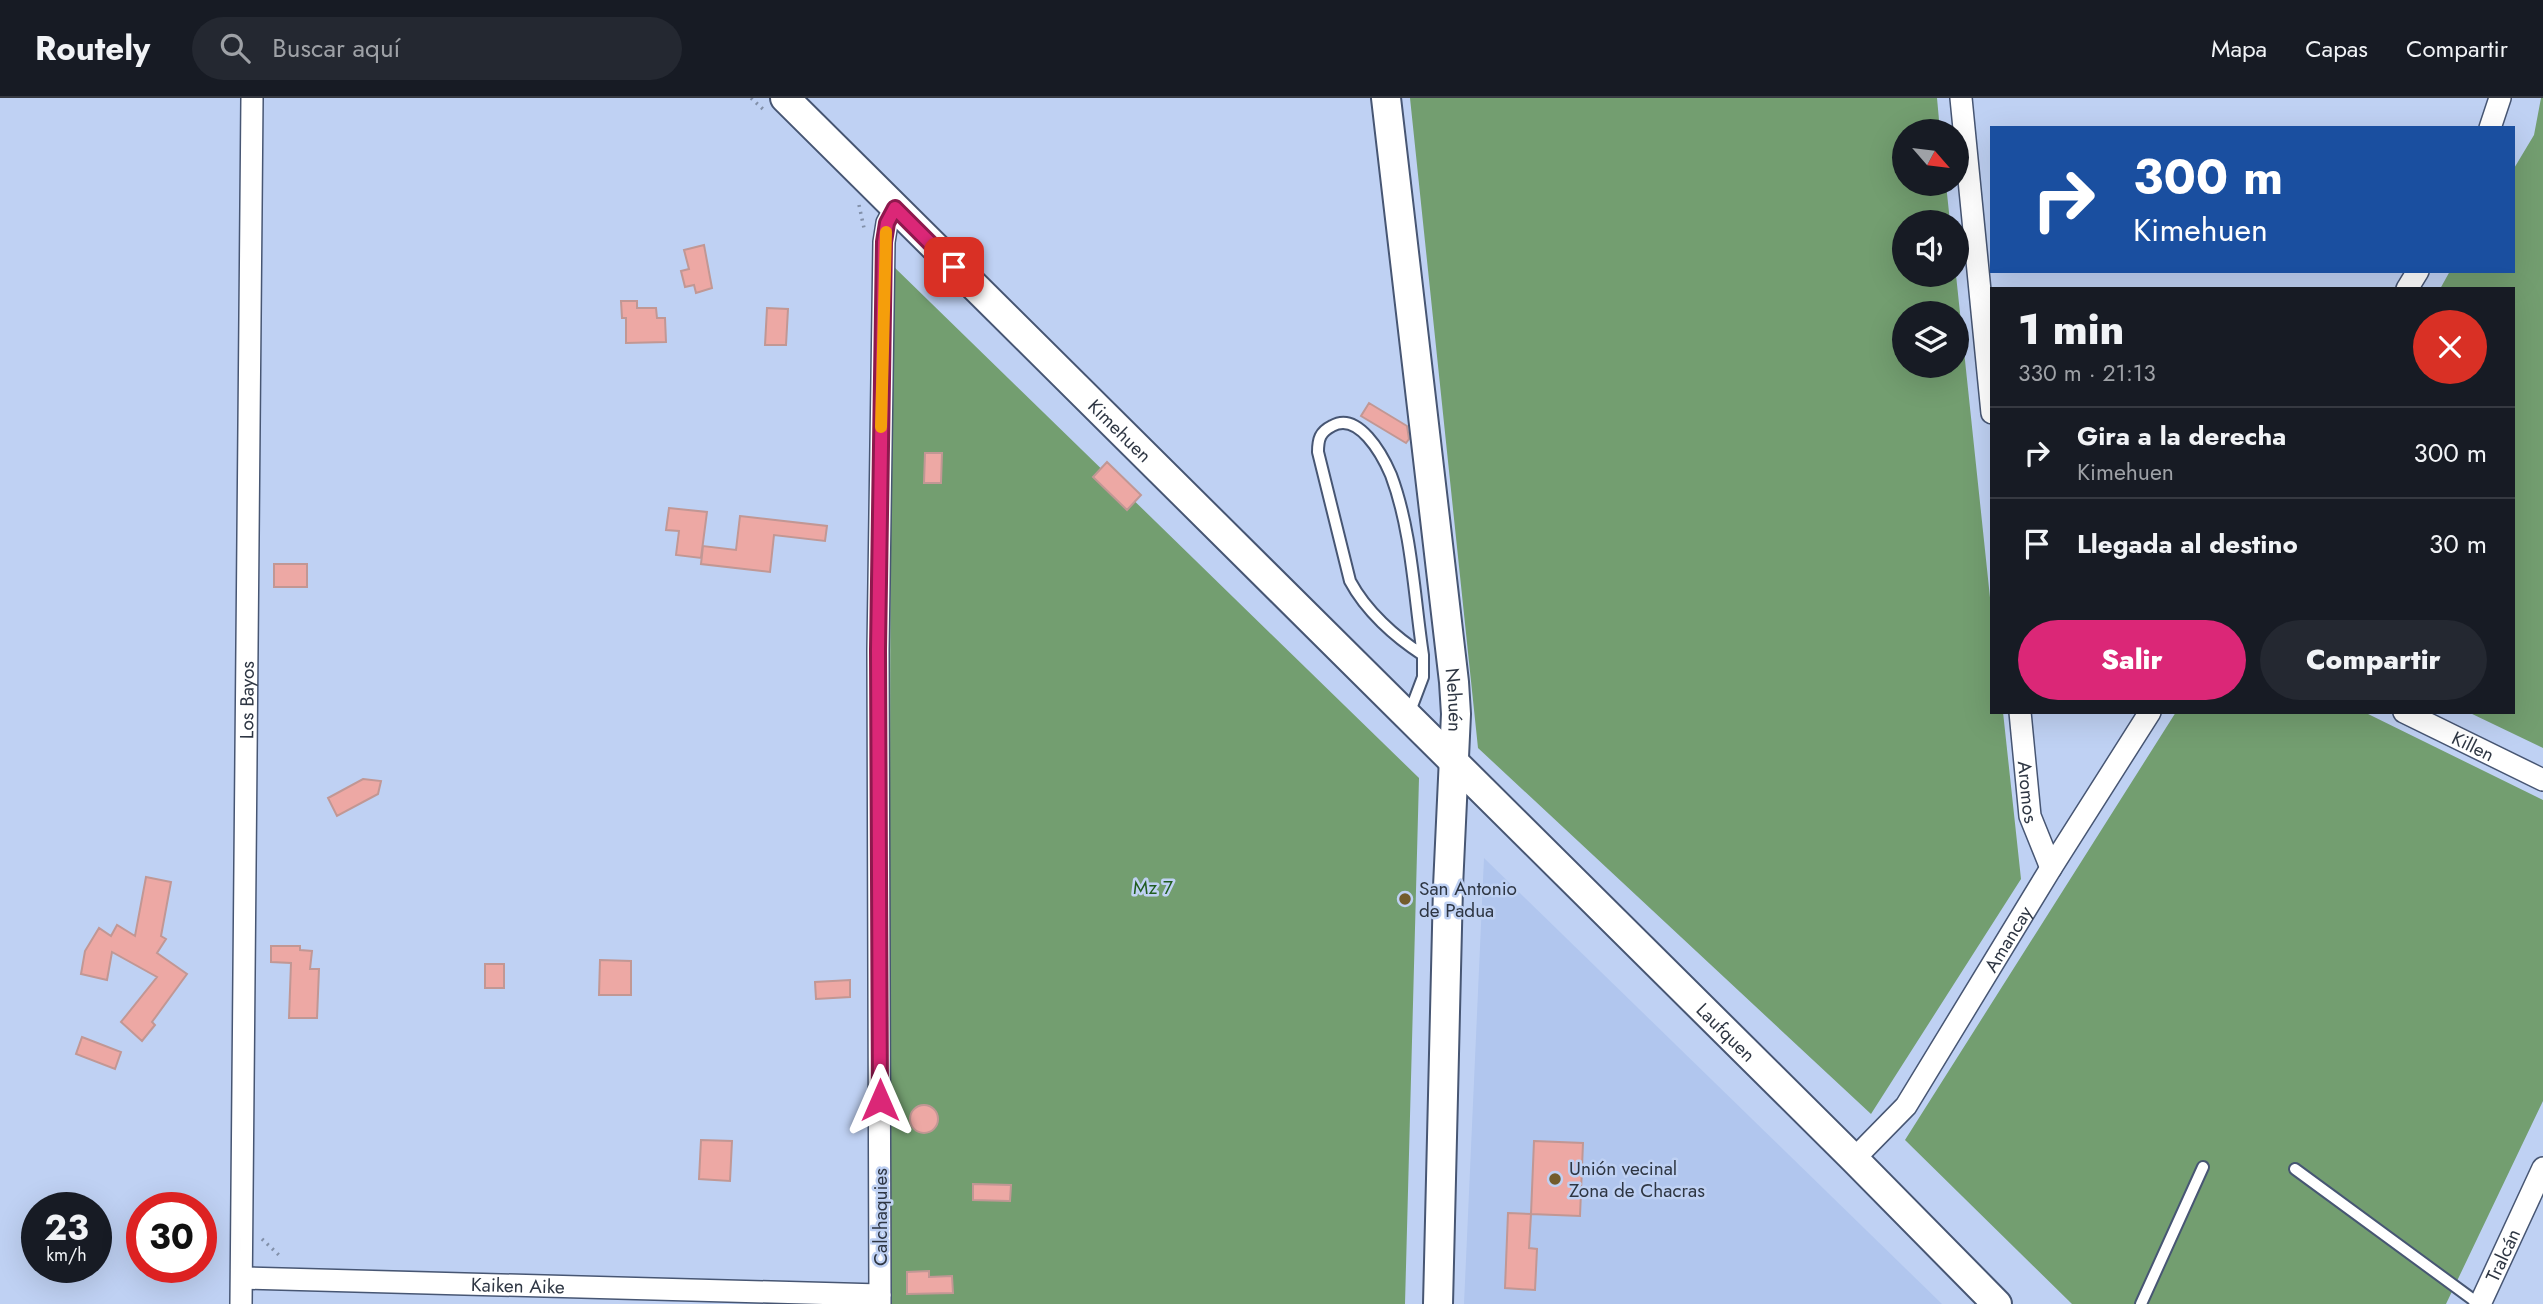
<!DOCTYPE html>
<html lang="es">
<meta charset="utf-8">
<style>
body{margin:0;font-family:Jost,sans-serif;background:#242831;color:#f1f3f6;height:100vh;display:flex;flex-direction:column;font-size:26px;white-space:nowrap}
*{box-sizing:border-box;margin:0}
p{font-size:23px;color:#9ea1a6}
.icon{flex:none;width:38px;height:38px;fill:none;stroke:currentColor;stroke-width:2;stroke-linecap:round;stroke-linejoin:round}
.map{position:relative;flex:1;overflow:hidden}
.sheet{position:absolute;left:1990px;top:189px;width:525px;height:427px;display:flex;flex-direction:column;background:#171b24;border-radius:0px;box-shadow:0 7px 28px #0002}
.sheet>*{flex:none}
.hud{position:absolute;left:1990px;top:28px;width:525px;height:147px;border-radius:0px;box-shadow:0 7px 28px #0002;background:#1a4fa0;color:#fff;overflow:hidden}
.needle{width:46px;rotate:118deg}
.controls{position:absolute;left:1892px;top:21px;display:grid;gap:14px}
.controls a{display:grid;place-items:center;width:77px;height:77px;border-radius:50%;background:#171b24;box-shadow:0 7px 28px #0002;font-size:35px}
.speed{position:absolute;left:21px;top:1094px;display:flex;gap:14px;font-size:35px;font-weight:700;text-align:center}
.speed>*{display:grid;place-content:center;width:91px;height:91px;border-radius:50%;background:#171b24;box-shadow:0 7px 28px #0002;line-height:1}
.speed small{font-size:18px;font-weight:400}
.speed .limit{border:10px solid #d22;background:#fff;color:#111}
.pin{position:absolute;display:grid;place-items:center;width:60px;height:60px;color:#fff;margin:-30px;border-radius:14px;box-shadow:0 4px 10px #0006}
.me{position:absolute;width:77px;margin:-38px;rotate:0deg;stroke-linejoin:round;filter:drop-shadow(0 0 5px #0008)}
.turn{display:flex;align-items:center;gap:24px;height:147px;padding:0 28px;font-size:32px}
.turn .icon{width:91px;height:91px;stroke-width:2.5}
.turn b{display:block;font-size:49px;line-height:60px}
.round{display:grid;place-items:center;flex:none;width:74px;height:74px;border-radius:37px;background:#242831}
.head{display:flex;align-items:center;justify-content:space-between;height:119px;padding:0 28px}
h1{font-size:42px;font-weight:800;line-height:52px}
.cta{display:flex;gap:14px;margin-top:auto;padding:14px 28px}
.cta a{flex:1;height:80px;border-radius:42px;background:#db2777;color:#fff;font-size:28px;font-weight:800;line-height:80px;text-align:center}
.cta a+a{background:#242831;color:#f1f3f6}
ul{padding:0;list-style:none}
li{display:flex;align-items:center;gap:21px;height:91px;padding:0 28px;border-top:2px solid #363941}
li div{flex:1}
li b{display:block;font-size:26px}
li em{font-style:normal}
header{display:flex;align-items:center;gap:42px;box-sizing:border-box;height:98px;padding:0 35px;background:#171b24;border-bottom:2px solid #363941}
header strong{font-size:33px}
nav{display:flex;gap:38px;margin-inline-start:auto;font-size:24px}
.search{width:490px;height:63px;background:#242831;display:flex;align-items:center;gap:18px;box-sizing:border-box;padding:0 24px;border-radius:38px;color:#9ea1a6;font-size:26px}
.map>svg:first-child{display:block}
.built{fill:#b1c6ee}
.forest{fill:#739e70;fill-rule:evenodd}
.building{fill:#eda8a4;stroke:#c19794;stroke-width:2}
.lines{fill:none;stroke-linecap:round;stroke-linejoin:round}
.service-casing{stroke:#475673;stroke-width:14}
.minor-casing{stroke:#475673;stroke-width:24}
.tertiary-casing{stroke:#475673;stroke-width:32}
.path{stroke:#8290a9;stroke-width:3.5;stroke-dasharray:2 5;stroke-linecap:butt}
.service{stroke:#fff;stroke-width:10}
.minor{stroke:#fff;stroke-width:21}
.tertiary{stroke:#fff;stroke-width:28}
.route-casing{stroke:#8e194d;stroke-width:18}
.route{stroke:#db2777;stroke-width:12}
.slow{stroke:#f59e0b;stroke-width:12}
.poi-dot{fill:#735c2c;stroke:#bfd1f3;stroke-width:2.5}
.labels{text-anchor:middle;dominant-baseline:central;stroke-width:5;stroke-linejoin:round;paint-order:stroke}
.street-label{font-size:19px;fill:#2e3643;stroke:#bfd1f3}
.park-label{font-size:19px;fill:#205c1e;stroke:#bfd1f3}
.poi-label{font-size:19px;fill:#2e3643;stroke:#bfd1f3;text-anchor:start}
</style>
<header>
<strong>Routely</strong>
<div class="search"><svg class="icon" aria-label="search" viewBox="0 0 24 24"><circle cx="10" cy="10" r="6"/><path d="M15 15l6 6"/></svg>Buscar aquí</div>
<nav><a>Mapa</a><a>Capas</a><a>Compartir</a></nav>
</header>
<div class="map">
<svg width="2543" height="1206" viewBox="0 0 2543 1206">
<rect width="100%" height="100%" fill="#bfd1f3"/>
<path class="built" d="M1484 760 1942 1206H1464Z"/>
<path class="forest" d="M1410 0H1937L1940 33H1904V86H1946L1950 124H1904V177H1956L1991 509 1992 614H2003L2021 781 1871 1016 1478 650ZM1904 215H1956V268H1904Z
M2541 0H2543V650L2468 614H2513V191H2440L2450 173H2513V72L2534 37Z
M891 166 1419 680 1405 1206H889Z
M2176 614H2364L2543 702V1003L2446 1206H2072L1905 1042Z"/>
<path class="building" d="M704 147 712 190 696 195 694 187 685 189 681 173 689 171 684 152Z
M621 203H637V210H656L657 220H665L666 244 626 245V220H622Z
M767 210 788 211 786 247H765Z
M1369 305 1407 328 1409 341 1406 345 1361 318Z
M925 355H942L941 385H924Z
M1107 364 1141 397 1127 412 1093 379Z
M669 410 707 414 701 460 676 457 679 433 666 432Z
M740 418 827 428 825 443 774 437 770 474 701 466 703 448 736 452Z
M274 466H307V489H274Z
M363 681 381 683 378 696 337 718 328 700Z
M146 779 171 784 161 838 166 841 157 855 187 876 152 924 155 927 142 943 121 924 157 879 112 854 107 882 81 876 85 853 99 830 111 838 117 827 135 838Z
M271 848H300V852L312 853 310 871H319L317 920H289L291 865 271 864Z
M600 862 631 863V897H599Z
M485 866H504V890H485Z
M850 882V899L816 901 815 884Z
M82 939 121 954 115 971 76 956Z
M910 1021a14 14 0 1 1 28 0a14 14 0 1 1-28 0Z
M701 1042 732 1043 730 1083 699 1081Z
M1534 1043 1583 1045 1580 1118 1531 1116Z
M973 1086 1011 1087 1010 1103 973 1102Z
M1508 1115 1531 1116 1529 1150 1537 1151 1535 1192 1505 1190Z
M929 1173V1179L952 1178 953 1195 907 1196V1174Z"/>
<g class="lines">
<defs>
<path id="service" d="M1409 616 1423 579V557C1414 498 1412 433 1391 377 1382 356 1358 313 1332 328 1320 334 1318 341 1318 354L1350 483C1366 513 1395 539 1423 557
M2295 1071 2479 1206
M2141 1206 2203 1069"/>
<g id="minor">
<path d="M1961 0 1992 315"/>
<path d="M2490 30 2500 0"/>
<path d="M2407 191 2418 173"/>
<path id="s1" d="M2020 614 2030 718 2051 770"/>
<path id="s2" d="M2404 614 2543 682"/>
<path id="s3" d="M1854 1061 1906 1008 2051 770 2150 614"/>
<path id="s4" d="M242 1180 880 1197"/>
<path id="s5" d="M241 1206 252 0"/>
<path d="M880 1206 878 552 884 144 887 125 895 110"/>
<path id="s6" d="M2480 1206 2543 1070"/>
</g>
<g id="tertiary">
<path id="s7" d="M785 0 1854 1061 1997 1206"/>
<path id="s8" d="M1386 0 1454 584 1456 616 1448 789 1438 1206"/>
</g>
</defs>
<use href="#service" class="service-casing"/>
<use href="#minor" class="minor-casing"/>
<use href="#tertiary" class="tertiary-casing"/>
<path class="path" d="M751 0 765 13
M859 107 864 130
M262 1141 282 1160"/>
<use href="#service" class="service"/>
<use href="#minor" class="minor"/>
<use href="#tertiary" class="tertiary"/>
</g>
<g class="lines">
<defs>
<path id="route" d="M880 1002 878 552 884 144 887 125 895 110 954 169"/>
</defs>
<use href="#route" class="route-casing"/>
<use href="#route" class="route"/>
<path class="slow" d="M881 329 886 134"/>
</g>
<g class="poi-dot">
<circle cx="1405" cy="801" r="7"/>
<circle cx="1555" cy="1081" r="7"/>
</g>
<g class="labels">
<g class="street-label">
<text stroke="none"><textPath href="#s7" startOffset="472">Kimehuen</textPath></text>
<text stroke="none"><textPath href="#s8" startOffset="606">Nehuén</textPath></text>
<text stroke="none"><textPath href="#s5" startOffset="604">Los Bayos</textPath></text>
<text stroke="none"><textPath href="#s2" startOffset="77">Killen</textPath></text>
<text stroke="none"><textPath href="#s1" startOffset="80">Aromos</textPath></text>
<text stroke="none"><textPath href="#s3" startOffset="270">Amancay</textPath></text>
<text stroke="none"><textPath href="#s7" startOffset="1326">Laufquen</textPath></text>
<text transform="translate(880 1119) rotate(-90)">Calchaquies</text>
<text stroke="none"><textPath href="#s6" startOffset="54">Tralcán</textPath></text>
<text stroke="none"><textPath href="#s4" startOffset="276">Kaiken Aike</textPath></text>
</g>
<g class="park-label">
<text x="1153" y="789">Mz 7</text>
</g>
<g class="poi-label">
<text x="1419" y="790">San Antonio<tspan x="1419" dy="22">de Padua</tspan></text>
<text x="1569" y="1070">Unión vecinal<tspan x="1569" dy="22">Zona de Chacras</tspan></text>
</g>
</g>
</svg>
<div class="controls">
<a><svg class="needle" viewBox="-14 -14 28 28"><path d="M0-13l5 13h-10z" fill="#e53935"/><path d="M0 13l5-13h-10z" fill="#9ea1a6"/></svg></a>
<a><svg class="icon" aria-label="sound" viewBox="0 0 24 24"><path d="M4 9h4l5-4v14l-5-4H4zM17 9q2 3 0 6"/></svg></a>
<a><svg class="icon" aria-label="layers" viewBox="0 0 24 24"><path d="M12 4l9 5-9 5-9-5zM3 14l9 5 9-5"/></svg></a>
</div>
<div class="speed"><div>23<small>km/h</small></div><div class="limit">30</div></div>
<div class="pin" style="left:954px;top:169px;background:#d93025"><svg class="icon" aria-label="arrive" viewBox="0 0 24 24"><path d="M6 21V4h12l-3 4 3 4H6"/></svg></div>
<svg class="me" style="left:880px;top:1002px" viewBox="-20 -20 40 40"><path d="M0-17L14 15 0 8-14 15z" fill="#db2777" stroke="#fff" stroke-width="4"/></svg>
<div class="hud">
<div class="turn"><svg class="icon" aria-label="right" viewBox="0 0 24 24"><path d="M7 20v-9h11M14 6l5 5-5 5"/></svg><div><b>300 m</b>Kimehuen</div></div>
</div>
<section class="sheet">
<div class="head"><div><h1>1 min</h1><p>330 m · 21:13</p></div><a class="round" style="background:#d93025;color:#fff"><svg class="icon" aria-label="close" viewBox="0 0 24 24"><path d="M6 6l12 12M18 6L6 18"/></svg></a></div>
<ul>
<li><svg class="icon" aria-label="right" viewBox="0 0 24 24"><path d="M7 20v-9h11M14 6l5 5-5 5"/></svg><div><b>Gira a la derecha</b><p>Kimehuen</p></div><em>300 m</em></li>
<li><svg class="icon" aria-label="arrive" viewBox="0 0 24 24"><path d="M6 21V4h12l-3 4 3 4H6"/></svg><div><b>Llegada al destino</b></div><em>30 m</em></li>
</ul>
<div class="cta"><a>Salir</a><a>Compartir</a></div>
</section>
</div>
